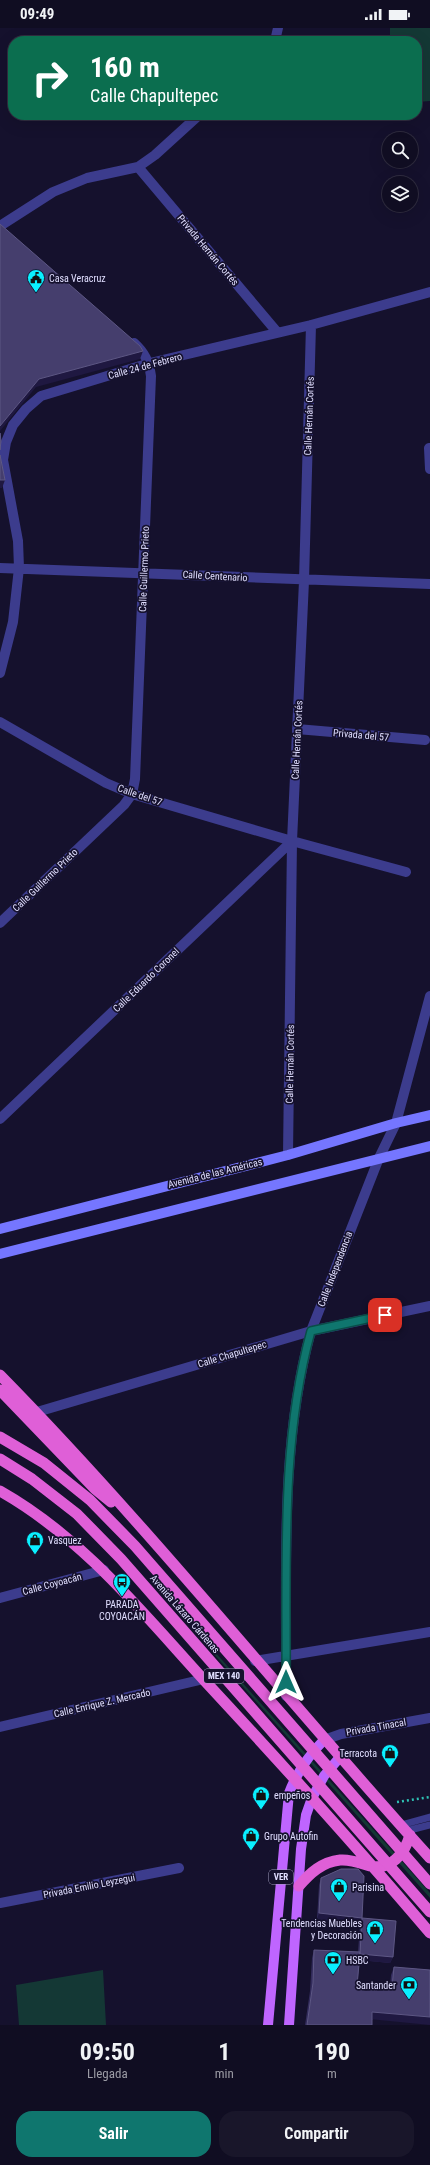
<!DOCTYPE html>
<html lang="es">
<meta charset="utf-8">
<style>
body{margin:0;font-family:"Roboto Condensed",sans-serif;background:#19162a;color:#f1f3f6;height:100vh;display:flex;flex-direction:column;font-size:15px;white-space:nowrap}
*{box-sizing:border-box;margin:0}
p{font-size:13px;color:#9c9ca5}
.icon{flex:none;width:22px;height:22px;fill:none;stroke:currentColor;stroke-width:2;stroke-linecap:round;stroke-linejoin:round}
.map{position:relative;height:1997px;overflow:hidden}
.details{display:flex;flex-direction:column;background:#100d22;flex:1}
.details>*{flex:none}
.hud{position:absolute;left:8px;top:8px;width:414px;height:84px;border-radius:16px;box-shadow:0 4px 16px #0002,0 0 0 1px #302d40;background:#0b6e4f;color:#fff;overflow:hidden}
.tools{position:absolute;left:382px;top:104px;display:grid;gap:8px}
.tools a{display:grid;place-items:center;width:36px;height:36px;border-radius:50%;background:#100d22;box-shadow:0 4px 16px #0002,0 0 0 1px #302d40;font-size:20px}
.pin{position:absolute;display:grid;place-items:center;width:34px;height:34px;color:#fff;margin:-17px;border-radius:8px;box-shadow:0 2px 6px #0006}
.me{position:absolute;width:44px;margin:-22px;rotate:0deg;stroke-linejoin:round;filter:drop-shadow(0 0 3px #0008)}
.turn{display:flex;align-items:center;gap:14px;height:84px;padding:0 16px;font-size:18px}
.turn .icon{width:52px;height:52px;stroke-width:2.5}
.turn b{display:block;font-size:28px;line-height:34px}
.eta{display:flex;justify-content:space-evenly;align-items:center;height:68px;text-align:center}
.eta b{font-size:24px;font-weight:700;line-height:28px}
.cta{display:flex;gap:8px;margin-top:auto;padding:8px 16px}
.cta a{flex:1;height:46px;border-radius:16px;background:#0f766e;color:#fff;font-size:16px;font-weight:700;line-height:46px;text-align:center}
.cta a+a{background:#19162a;color:#f1f3f6}
.status{display:flex;justify-content:space-between;align-items:center;height:28px;padding:0 20px;background:#100d22;direction:ltr}
.status svg{height:11px;fill:currentColor}
.map>svg:first-child{display:block}
.green{fill:#143835}
.lines{fill:none;stroke-linecap:round;stroke-linejoin:round}
.path{stroke:#2ec2b4;stroke-width:2.5;stroke-dasharray:2 3;stroke-linecap:butt}
.service{stroke:#3c3c8d;stroke-width:7}
.minor{stroke:#3c3c8d;stroke-width:10}
.tertiary{stroke:#3c3c8d;stroke-width:10}
.secondary{stroke:#7576ff;stroke-width:10}
.primary{stroke:#bf65ff;stroke-width:10}
.trunk{stroke:#df5fd7;stroke-width:11}
.trunk-bridge{stroke:#df5fd7;stroke-width:11}
.wall{fill:#322b5b}
.shaded-wall{fill:#1f1841}
.building{fill:#453e6d;stroke:#5d5784}
.route-casing{stroke:#0a4d48;stroke-width:10}
.route{stroke:#0f766e;stroke-width:7}
.labels{text-anchor:middle;dominant-baseline:central;stroke-width:3.5;stroke-linejoin:round;paint-order:stroke}
.shield{fill:#15112d;stroke:#a3a0c0;stroke-width:1}
.shield-label{font-size:9px;font-weight:bold;fill:#e0deff}
.street-label{font-size:10px;fill:#e0deff;stroke:#15112d}
.poi-label{font-size:10px;fill:#e0deff;stroke:#15112d;text-anchor:start}
</style>
<div class="status"><b>09:49</b><svg viewBox="0 0 49 12"><path d="M0 12V9h3v3zM5 12V6h3v6zM10 12V3h3v9zM15 12V0h3v12zM26 1h20v11H26zM47 4h2v5h-2z"/></svg></div>
<div class="map">
<svg width="430" height="1997" viewBox="0 0 430 1997">
<rect width="100%" height="100%" fill="#15112d"/>
<path class="green" d="M390 0H430V73L417 74V13H390Z
M206 1614 430 1865V1870L205 1616Z
M103 1942 106 1997H19L16 1957Z"/>
<g class="lines">
<path class="path" d="M397 1774 430 1769"/>
<path class="service" d="M401 1797 430 1789
M406 1803 430 1797"/>
<path class="minor" d="M275 13 278 0
M138 139 277 304
M0 198 53 164 87 150 138 139 155 127 199 87
M429 420 430 441
M0 540 430 556
M0 645 13 594 19 540 18 513 3 432 6 414 13 397 26 381 41 368 150 335 311 297 430 264
M0 694 106 755 132 766 292 813 406 844
M297 701 425 712
M0 895 124 777 132 766 135 751 151 348C149 334 145 325 134 315
M0 1091 292 813
M396 1095 430 968
M288 1127 292 813 304 553 311 297
M37 1384 311 1303 430 1278
M0 1570 104 1542
M255 1633 430 1604
M286 1668C287 1548 279 1419 311 1303L379 1130
M0 1699 204 1651
M324 1712 341 1706 430 1690
M0 1875 179 1840"/>
<path class="tertiary" d="M379 1130 396 1095"/>
<path class="secondary" d="M0 1201 288 1127 396 1095 430 1087
M0 1226 430 1118"/>
<path class="primary" d="M268 1997 289 1765C297 1744 308 1728 324 1712
M289 1997 301 1821 306 1787 312 1770 324 1748 340 1729"/>
<path class="trunk" d="M0 1347C151 1501 285 1670 430 1830
M0 1362 95 1461 111 1474
M0 1463C83 1510 141 1583 204 1652 281 1735 357 1819 430 1905
M299 1858C310 1845 322 1834 340 1832 351 1831 360 1835 370 1838 391 1843 405 1825 410 1807"/>
<path class="trunk-bridge" d="M0 1409 44 1435 90 1472 135 1518 430 1856
M0 1431 32 1451 77 1486 121 1531 430 1884"/>
</g>
<path class="wall" d="M321 1850 362 1890 393 1929 390 1935 360 1932 357 1958 390 1959 391 1947 394 1939 430 1942 372 1992V1997H305L310 1963 312 1930 314 1922 358 1924 360 1897 317 1891 319 1857Z"/>
<path class="shaded-wall" d="M143 323 140 331 36 359 0 403V398L39 351Z
M0 452H5L2 460H0Z
M319 1885 362 1890 360 1897 317 1891Z
M360 1926 393 1929 390 1935 358 1932Z
M372 1984 430 1989V1997L369 1991Z"/>
<path class="building" d="M0 196 140 318 143 323 39 351 0 398Z
M0 405 1 413 0 422Z
M0 427 5 452H0Z
M341 1841H358L364 1848 362 1890 319 1885 321 1850Z
M362 1890 396 1893 393 1929 360 1926Z
M314 1922 360 1924 357 1958 392 1959 394 1939 430 1942V1989L372 1984V1997H307L313 1955Z"/>
<g class="lines">
<defs>
<path id="route" d="M286 1654C287 1539 280 1415 311 1303L385 1287"/>
</defs>
<use href="#route" class="route-casing"/>
<use href="#route" class="route"/>
</g>
<defs>
<symbol id="civic-pin" viewBox="-11 -11 22 30"><path d="M0 17L-7.5 6A9.5 9.5 0 1 1 7.5 6Z" fill="#0af0ff" stroke="#15112d"/><path d="M-.6-6.5H3V-4.5H.6V-3L4-1V1h2V6H-6V1h2V-1L-.6-3ZM-1.2 2.5V6h2.4V2.5Z" fill="#111"/></symbol>
<symbol id="shop-pin" viewBox="-11 -11 22 30"><path d="M0 17L-7.5 6A9.5 9.5 0 1 1 7.5 6Z" fill="#0af0ff" stroke="#15112d"/><path d="M-5-2.5h2.3a2.7 3.5 0 0 1 5.4 0H5L5.5 6h-11ZM-1.5-2.5h3a1.5 2.3 0 0 0-3 0Z" fill="#111"/></symbol>
<symbol id="bus-pin" viewBox="-11 -11 22 30"><path d="M0 17L-7.5 6A9.5 9.5 0 1 1 7.5 6Z" fill="#0af0ff" stroke="#15112d"/><path d="M-5-6H5V4H4V6H2V4H-2V6H-4V4H-5ZM-3.5-4V0h7V-4ZM-3.5 1.2v1.5H-2V1.2ZM2 1.2v1.5H3.5V1.2Z" fill="#111"/></symbol>
<symbol id="bank-pin" viewBox="-11 -11 22 30"><path d="M0 17L-7.5 6A9.5 9.5 0 1 1 7.5 6Z" fill="#0af0ff" stroke="#15112d"/><path d="M-6-4H6V4H-6ZM0-2.3a2.3 2.3 0 1 0 0 4.6a2.3 2.3 0 1 0 0-4.6Z" fill="#111"/></symbol>
</defs>
<g fill-rule="evenodd">
<use href="#civic-pin" x="26" y="240" width="20" height="27"/>
<use href="#shop-pin" x="25" y="1502" width="20" height="27"/>
<use href="#bus-pin" x="112" y="1544" width="20" height="27"/>
<use href="#shop-pin" x="380" y="1715" width="20" height="27"/>
<use href="#shop-pin" x="251" y="1757" width="20" height="27"/>
<use href="#shop-pin" x="241" y="1798" width="20" height="27"/>
<use href="#shop-pin" x="329" y="1849" width="20" height="27"/>
<use href="#shop-pin" x="365" y="1891" width="20" height="27"/>
<use href="#bank-pin" x="323" y="1922" width="20" height="27"/>
<use href="#bank-pin" x="399" y="1947" width="20" height="27"/>
</g>
<g class="labels">
<g class="shield">
<rect x="204" y="1641" width="40" height="14" rx="3"/>
<rect x="269" y="1842" width="24" height="14" rx="3"/>
</g>
<g class="shield-label">
<text x="224" y="1648">MEX 140</text>
<text x="281" y="1849">VER</text>
</g>
<g class="street-label">
<text transform="translate(208 222) rotate(50)">Privada Hernán Cortés</text>
<text transform="translate(145 338) rotate(-15)">Calle 24 de Febrero</text>
<text transform="translate(309 388) rotate(-88)">Calle Hernán Cortés</text>
<text transform="translate(144 541) rotate(-88)">Calle Guillermo Prieto</text>
<text transform="translate(215 548) rotate(3)">Calle Centenario</text>
<text transform="translate(361 707) rotate(5)">Privada del 57</text>
<text transform="translate(297 712) rotate(-87)">Calle Hernán Cortés</text>
<text transform="translate(140 767) rotate(19)">Calle del 57</text>
<text transform="translate(45 852) rotate(-44)">Calle Guillermo Prieto</text>
<text transform="translate(146 952) rotate(-44)">Calle Eduardo Coronel</text>
<text transform="translate(290 1036) rotate(-89)">Calle Hernán Cortés</text>
<text transform="translate(215 1145) rotate(-14)">Avenida de las Américas</text>
<text transform="translate(335 1241) rotate(-69)">Calle Independencia</text>
<text transform="translate(232 1326) rotate(-17)">Calle Chapultepec</text>
<text transform="translate(52 1556) rotate(-15)">Calle Coyoacán</text>
<text transform="translate(185 1586) rotate(49)">Avenida Lázaro Cárdenas</text>
<text transform="translate(102 1675) rotate(-13)">Calle Enrique Z. Mercado</text>
<text transform="translate(376 1699) rotate(-10)">Privada Tinacal</text>
<text transform="translate(89 1858) rotate(-11)">Privada Emilio Leyzegui</text>
</g>
<g class="poi-label">
<text x="49" y="250">Casa Veracruz</text>
<text x="48" y="1512">Vasquez</text>
<text x="122" y="1576" text-anchor="middle">PARADA<tspan x="122" dy="12">COYOACÁN</tspan></text>
<text x="377" y="1725" text-anchor="end">Terracota</text>
<text x="274" y="1767">empeños</text>
<text x="264" y="1808">Grupo Autofin</text>
<text x="352" y="1859">Parisina</text>
<text x="362" y="1895" text-anchor="end">Tendencias Muebles<tspan x="362" dy="12">y Decoración</tspan></text>
<text x="346" y="1932">HSBC</text>
<text x="396" y="1957" text-anchor="end">Santander</text>
</g>
</g>
</svg>
<div class="tools">
<a><svg class="icon" aria-label="search" viewBox="0 0 24 24"><circle cx="10" cy="10" r="6"/><path d="M15 15l6 6"/></svg></a>
<a><svg class="icon" aria-label="layers" viewBox="0 0 24 24"><path d="M12 4l9 5-9 5-9-5zM3 14l9 5 9-5"/></svg></a>
</div>
<div class="pin" style="left:385px;top:1287px;background:#d93025"><svg class="icon" aria-label="arrive" viewBox="0 0 24 24"><path d="M6 21V4h12l-3 4 3 4H6"/></svg></div>
<svg class="me" style="left:286px;top:1654px" viewBox="-20 -20 40 40"><path d="M0-17L14 15 0 8-14 15z" fill="#0f766e" stroke="#fff" stroke-width="4"/></svg>
<div class="hud">
<div class="turn"><svg class="icon" aria-label="right" viewBox="0 0 24 24"><path d="M7 20v-9h11M14 6l5 5-5 5"/></svg><div><b>160 m</b>Calle Chapultepec</div></div>
</div>
</div>
<section class="details">
<div class="eta">
<div><b>09:50</b><p>Llegada</p></div>
<div><b>1</b><p>min</p></div>
<div><b>190</b><p>m</p></div>
</div>
<div class="cta"><a>Salir</a><a>Compartir</a></div>
</section>
